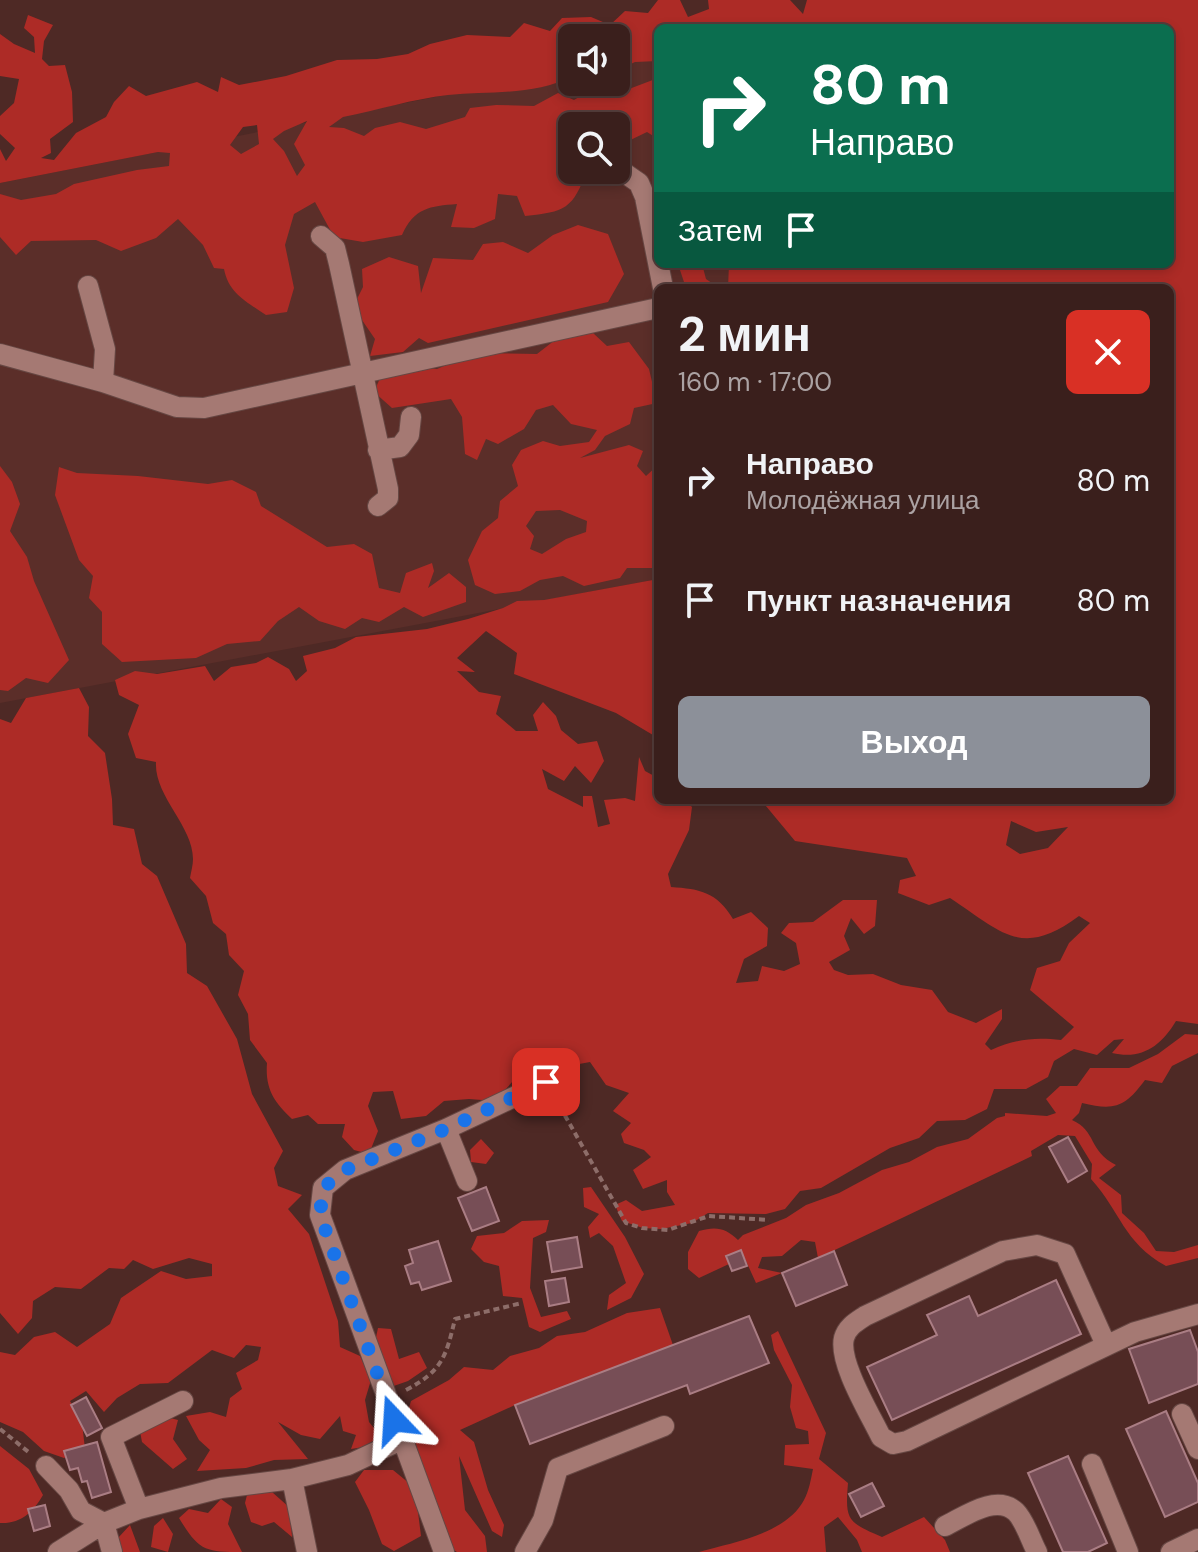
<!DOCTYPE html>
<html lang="ru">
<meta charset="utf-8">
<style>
body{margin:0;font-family:"DM Sans",sans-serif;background:#452c29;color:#f1f3f6;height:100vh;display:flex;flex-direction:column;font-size:30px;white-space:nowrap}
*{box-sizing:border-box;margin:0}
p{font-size:26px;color:#aba2a3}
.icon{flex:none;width:44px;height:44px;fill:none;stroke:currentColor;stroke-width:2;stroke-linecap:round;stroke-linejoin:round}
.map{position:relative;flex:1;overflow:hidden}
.details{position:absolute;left:654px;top:284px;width:520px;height:520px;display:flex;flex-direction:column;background:#3a1f1c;border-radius:12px;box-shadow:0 4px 12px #0003,0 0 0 2px #543d3b}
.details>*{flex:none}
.top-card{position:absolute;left:654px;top:24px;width:520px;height:244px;border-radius:12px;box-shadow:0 4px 12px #0003,0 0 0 2px #543d3b;background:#0b6e4f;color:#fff;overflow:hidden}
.buttons{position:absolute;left:558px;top:24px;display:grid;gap:16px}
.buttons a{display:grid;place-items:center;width:72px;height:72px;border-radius:12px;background:#3a1f1c;box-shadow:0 4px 12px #0003,0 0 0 2px #543d3b;font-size:40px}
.pin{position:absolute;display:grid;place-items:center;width:68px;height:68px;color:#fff;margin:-34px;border-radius:16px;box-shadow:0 4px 12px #0006}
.me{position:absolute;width:88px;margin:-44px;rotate:340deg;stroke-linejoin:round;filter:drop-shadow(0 0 6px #0008)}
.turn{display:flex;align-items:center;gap:28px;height:168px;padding:0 24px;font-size:36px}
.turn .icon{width:104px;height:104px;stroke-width:2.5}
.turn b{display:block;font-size:56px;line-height:68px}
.then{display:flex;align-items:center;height:76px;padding:0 24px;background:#0003;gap:16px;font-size:30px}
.round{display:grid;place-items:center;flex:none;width:84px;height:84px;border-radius:12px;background:#452c29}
.headline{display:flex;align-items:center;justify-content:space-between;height:136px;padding:0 24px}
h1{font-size:48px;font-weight:700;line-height:60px}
.primary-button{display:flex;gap:16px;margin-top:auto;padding:16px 24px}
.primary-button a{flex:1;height:92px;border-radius:12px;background:#8c9099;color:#fff;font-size:32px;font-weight:700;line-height:92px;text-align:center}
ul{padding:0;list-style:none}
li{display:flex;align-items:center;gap:24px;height:120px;padding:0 24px}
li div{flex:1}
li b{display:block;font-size:30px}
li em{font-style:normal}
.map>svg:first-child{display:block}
.built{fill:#5b2e29;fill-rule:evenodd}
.forest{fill:#ad2b26;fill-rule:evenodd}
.building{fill:#774e56;stroke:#aa7d84;stroke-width:2}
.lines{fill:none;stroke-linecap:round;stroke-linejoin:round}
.minor-casing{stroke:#664743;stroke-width:22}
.path{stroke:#8d6d69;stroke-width:4;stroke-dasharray:6 4;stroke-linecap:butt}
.minor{stroke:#a57973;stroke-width:20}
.route{stroke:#1a73e8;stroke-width:14;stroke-dasharray:0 25.2}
</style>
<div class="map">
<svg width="1198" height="1552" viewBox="0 0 1198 1552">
<rect width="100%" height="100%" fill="#4e2925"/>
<path class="built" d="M658 53V264H732L737 288H658V579L0 703V183L572 70V82H616V62ZM572 126H616V170H572Z"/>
<path class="forest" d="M658 0H680L688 17 709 9 708 0H790L803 14 807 0H1198V1024L1176 1021C1161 1046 1142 1060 1112 1053L1124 1039 1114 1040 1097 1055 1074 1049 1054 1061 1048 1077 1026 1089H994L987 1109 965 1120 937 1121 919 1138 890 1148 821 1188 800 1191 785 1209 766 1214 708 1213 692 1223 661 1229 643 1228 622 1221 615 1205 626 1200 642 1211 675 1205 667 1192V1180L643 1189 633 1170 651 1157 644 1150 624 1143 621 1134 631 1123 613 1111 629 1093 606 1085 590 1062 574 1065 567 1049 523 1070 495 1101 469 1099 444 1101 426 1116 401 1119 393 1091 373 1092 368 1106 378 1131 369 1154 354 1150 342 1137 345 1124H318L308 1115 292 1119C274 1102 265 1089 267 1063L250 1040 248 1014 238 995 244 971 229 955 226 934 213 923 206 896 190 878C191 872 193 865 193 859 193 826 154 796 156 762L136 758 128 734 139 705 119 695 115 680 135 671 157 674 205 666 214 681 231 667 256 663 268 657 289 669 296 681 307 671 303 656 335 648 356 637 427 629 468 619 503 608 517 601 544 600 658 579V738L616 713 514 674 517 653 486 631 457 658 475 672 457 671 479 692 501 696 496 714 516 731H538L533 715 543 702 556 716 561 730 578 744 597 741 604 761 591 783 575 766 564 781 542 769 548 789 583 807V796H592L598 827 610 824 604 800 625 798 635 801 639 757 645 771 658 778V800H685L692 807 689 830 668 874 671 887C700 889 717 892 733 919L751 912 768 928 767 946 744 959 736 983 758 981 762 966 784 971 800 964 796 943 781 933 789 923 813 922 843 900H877L875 926 864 934 851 918 844 936 850 950 829 962 834 970 848 975 873 974 901 985 932 990 948 1012 976 1023 1002 1009V1019L985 1044 991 1050C1015 1039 1035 1037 1061 1040L1074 1027 1030 990 1037 968 1060 961 1069 943 1090 923 1079 916C1021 959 1002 932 950 898L929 905 898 893 900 880 916 876 907 858 795 841 761 800H1170V288H728L729 264H1170V28H658V61L635 62 616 71V38H572V76C535 96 489 91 448 95 413 99 378 110 343 117L329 127 344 128 364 136 375 128 400 122 426 129 465 117 470 108 496 105 534 106 558 93 574 100 601 84 629 89 658 78V139L647 132 616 147V126H572V170H587C573 209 565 212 525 216L517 196 498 194 495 219 474 228 451 227 457 204C430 206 414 208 402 235L363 242 334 237 315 202 294 214 285 245 294 288 287 312 266 315C246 301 229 294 224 269L214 268 203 245 178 219 156 238 121 251 96 240 31 241 16 255 0 237V194L21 200 56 194 74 184 137 170 169 166 170 153 158 152 0 183V149L6 161 15 148 0 134V116L14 103 19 79 0 76V34L14 44 35 53 34 37 24 28 28 15 53 25 44 41 42 59 49 66 65 65 72 92 73 122 50 139 51 153 41 158 54 160 76 133 106 117 114 102 129 86 146 96 197 82 218 92 221 77 239 85 286 76 337 60 377 59 408 54 430 44 467 35 510 37 524 23 550 31 562 18 591 17 610 25 625 11 648 13ZM307 121 294 144 305 165 297 176 284 151 273 139 284 131ZM257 125 259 144 241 154 230 145 243 127ZM1011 821 1036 832 1068 827 1048 848 1020 854 1006 845Z
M578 225 608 234 624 274 608 302 428 343 419 338 403 352 370 356 375 339 353 307 363 287 362 269 389 257 418 266 421 293 433 258 473 260 483 244 503 242 528 253 553 235Z
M678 264H702L706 279 719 288H686Z
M593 333 607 346 629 342 649 369 657 403 634 408 630 424 605 436 595 450 580 458 629 445 643 451 637 466 646 476 658 465V568H627L620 578 584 586 563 576 540 580 520 591 495 594 475 585 468 560 482 531 498 518 500 501 518 486 512 465 521 450 543 441 560 446 589 442 597 430 571 424 553 405 536 410 524 429 498 444 486 439 477 460 465 454 462 417 451 399 392 408 374 392 381 376 415 367 437 369 474 353 537 354 555 340ZM560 510 587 521 586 532 566 539 542 554 530 549 534 536 526 526 536 511Z
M0 466 12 482 20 504 10 531 27 557 34 581 69 660 48 683 26 678 8 691 0 690Z
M59 467 77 473 138 476 208 484 232 480 256 492 261 506 327 547 354 544 372 554 379 588 400 593 406 573 432 563 434 571 428 588 449 573 466 587V602L423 617 404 607 379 622 362 618 345 629 319 621 299 607 278 621 260 641 227 644 196 658 122 662 102 644V612L89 598 93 576 79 560 55 495Z
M79 688 89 707 88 736 105 753 112 799 113 825 134 829 142 864 157 876 186 944 187 973 207 986 237 1039 252 1094 283 1151 274 1168 278 1186 302 1195 288 1209 309 1234 338 1321 340 1347 360 1356 371 1380 365 1400 369 1422 379 1434 370 1446 351 1449 356 1435 343 1431 340 1416 320 1439 301 1435 278 1422 308 1459 274 1460 246 1468 197 1471 210 1450 199 1440 186 1416 210 1412 226 1417 230 1398 242 1389 236 1373 258 1360 261 1347 246 1345 234 1358 212 1350 168 1383 140 1384 117 1398 104 1412 86 1391 70 1401 82 1423 85 1449 64 1458 44 1451 23 1432 0 1422V1352L15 1355 34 1337 55 1332 77 1347 110 1324 121 1298 161 1271 186 1279 212 1276V1264L189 1258 153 1269 133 1260 124 1269 109 1268 81 1289 55 1287 33 1301 32 1318 18 1334 0 1313V719L11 723 26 698Z
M1185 1034 1198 1035V1053L1172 1066 1162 1083 1145 1080C1125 1107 1115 1111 1082 1103L1079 1113 1072 1120C1097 1131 1088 1151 1116 1165L1099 1178 1121 1195 1122 1213 1144 1233 1156 1251 1174 1252 1198 1245V1258L1166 1266C1123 1242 1121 1212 1091 1179L1092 1164 1075 1136 1058 1135 1031 1151 1032 1156 818 1258 815 1242 801 1240 782 1256 762 1257 758 1268 782 1273 756 1283 741 1250 726 1256 729 1264 699 1278 688 1269V1252L699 1231C716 1226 726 1228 738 1240L743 1235 786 1218 806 1205 839 1193 882 1170 909 1162 937 1147 968 1139 997 1118 1005 1116V1113L1047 1116 1056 1113 1046 1099 1060 1086H1077L1090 1068H1129L1158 1054Z
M481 1139 494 1153 486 1164 471 1162 470 1150Z
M591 1187 625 1237 644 1274 631 1298 607 1310 609 1295 626 1283 613 1246 599 1233 590 1238 588 1227 599 1214 584 1207 583 1188Z
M549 1220 546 1232 533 1238 530 1288 541 1317 567 1311 571 1319 540 1332 529 1327 522 1298 503 1296 499 1266 484 1262 471 1249 477 1236 504 1233 522 1221Z
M660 1308 673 1345 515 1405 460 1430 474 1442 488 1490 504 1525 502 1537 492 1531 459 1456 465 1510 485 1536 487 1552H457L446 1545 404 1425 411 1401 449 1380 464 1367 493 1370 510 1356 539 1348 557 1336 585 1332 627 1313Z
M378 1328 391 1329 399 1359 419 1352 427 1368 408 1381 388 1388 373 1351Z
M778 1331 826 1433 819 1459 848 1483C845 1520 847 1522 882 1537L924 1517 945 1540 950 1552H862L857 1540 838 1517 824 1527 826 1552H699C733 1542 786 1534 804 1500 809 1491 811 1479 813 1469L784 1465 785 1445 809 1444 808 1431 796 1428 790 1407 792 1385 774 1350 771 1335Z
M159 1415 178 1420 173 1439 187 1459 173 1469 142 1442 139 1426Z
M0 1446 29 1469 43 1495C33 1512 21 1524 0 1523Z
M364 1470H393L415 1488 421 1536 394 1551 382 1544 369 1510 355 1482Z
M272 1492 290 1508 292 1537 274 1522 262 1526 251 1522 245 1503 247 1495Z
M221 1499 232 1507 228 1524 242 1552C205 1552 199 1551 179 1518L189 1509 208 1513Z
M163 1518 173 1534 168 1552 151 1547 154 1526Z
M130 1525 140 1552H118V1538Z"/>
<path class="building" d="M1068 1137 1087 1171 1068 1182 1049 1147Z
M486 1187 499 1221 472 1231 458 1198Z
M577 1237 582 1267 552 1272 547 1242Z
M438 1241 451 1281 422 1290 419 1282 411 1284 405 1266 413 1263 409 1250Z
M741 1250 747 1266 732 1271 726 1256Z
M834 1251 847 1285 796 1306 782 1273Z
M565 1278 569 1302 549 1306 545 1281Z
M1056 1280 1081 1334 892 1420 867 1367 937 1335 927 1315 969 1296 978 1316Z
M749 1316 769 1363 690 1394 687 1385 530 1444 515 1405Z
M1190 1330 1198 1352V1384L1149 1403 1129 1349Z
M86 1397 102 1428 87 1436 71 1405Z
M1166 1411 1198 1483V1502L1165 1517 1126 1429Z
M97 1442 111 1492 92 1498 87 1481 82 1482 78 1468 70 1470 64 1451Z
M1068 1456 1107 1543 1088 1552H1063L1028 1473Z
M872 1483 884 1506 861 1517 849 1494Z
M45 1505 50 1526 34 1531 28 1509Z"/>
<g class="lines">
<defs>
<path id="minor" d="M626 174 639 183 645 197 663 288
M321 236 335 248 339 264 388 489V498L378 506
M88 286 105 349 103 382
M0 354 103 382 177 407 204 408 658 308
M378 450 400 447 409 435 411 417
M446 1129 467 1181
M1106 1345 1065 1254 1037 1245 1003 1251 865 1316C856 1322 847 1327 844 1338 838 1362 870 1414 881 1437L893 1444 907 1441 1135 1332 1198 1314
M1182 1414 1198 1449
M1092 1464 1128 1552
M46 1466 69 1490 81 1511 104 1523 112 1552
M292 1479 307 1552
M139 1509 111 1437 183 1401
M945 1526C964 1517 996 1493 1016 1512 1025 1521 1031 1541 1037 1552
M58 1552 104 1523 139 1509 221 1488 292 1479 348 1465 401 1440
M444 1552 320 1215 323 1188 345 1170 446 1129 546 1082
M525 1552 543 1520 558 1468 664 1426
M1171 1552 1198 1539"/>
</defs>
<use href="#minor" class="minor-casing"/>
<path class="path" d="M555 1098 626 1223 642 1228 668 1230 709 1216 769 1220
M406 1390C442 1371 446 1357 455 1319L522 1303
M0 1429 31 1454"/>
<use href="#minor" class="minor"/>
</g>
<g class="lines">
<path class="route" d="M394 1420 320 1215 323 1188 345 1170 446 1129 546 1082"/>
</g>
</svg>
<div class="buttons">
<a><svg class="icon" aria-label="sound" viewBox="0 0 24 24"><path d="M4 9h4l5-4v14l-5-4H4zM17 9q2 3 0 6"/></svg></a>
<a><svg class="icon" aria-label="search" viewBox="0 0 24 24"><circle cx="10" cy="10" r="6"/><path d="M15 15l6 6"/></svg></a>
</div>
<div class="pin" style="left:546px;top:1082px;background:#d93025"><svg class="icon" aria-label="arrive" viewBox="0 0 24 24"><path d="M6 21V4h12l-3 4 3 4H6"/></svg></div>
<svg class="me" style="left:394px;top:1420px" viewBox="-20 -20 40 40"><path d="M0-17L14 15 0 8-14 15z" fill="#1a73e8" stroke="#fff" stroke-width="4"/></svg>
<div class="top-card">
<div class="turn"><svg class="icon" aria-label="right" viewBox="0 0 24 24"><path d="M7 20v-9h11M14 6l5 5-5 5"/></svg><div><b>80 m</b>Направо</div></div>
<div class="then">Затем<svg class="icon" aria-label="arrive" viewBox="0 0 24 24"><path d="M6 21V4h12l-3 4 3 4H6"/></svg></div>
</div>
<section class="details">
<div class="headline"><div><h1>2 мин</h1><p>160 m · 17:00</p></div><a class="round" style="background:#d93025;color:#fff"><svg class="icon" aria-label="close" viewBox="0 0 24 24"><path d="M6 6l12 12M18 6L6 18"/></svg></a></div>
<ul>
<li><svg class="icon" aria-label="right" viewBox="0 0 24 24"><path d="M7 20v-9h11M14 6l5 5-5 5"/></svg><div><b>Направо</b><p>Молодёжная улица</p></div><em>80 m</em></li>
<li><svg class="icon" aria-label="arrive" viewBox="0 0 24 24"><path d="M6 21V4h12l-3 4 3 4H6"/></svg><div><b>Пункт назначения</b></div><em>80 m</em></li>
</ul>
<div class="primary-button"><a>Выход</a></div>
</section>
</div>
